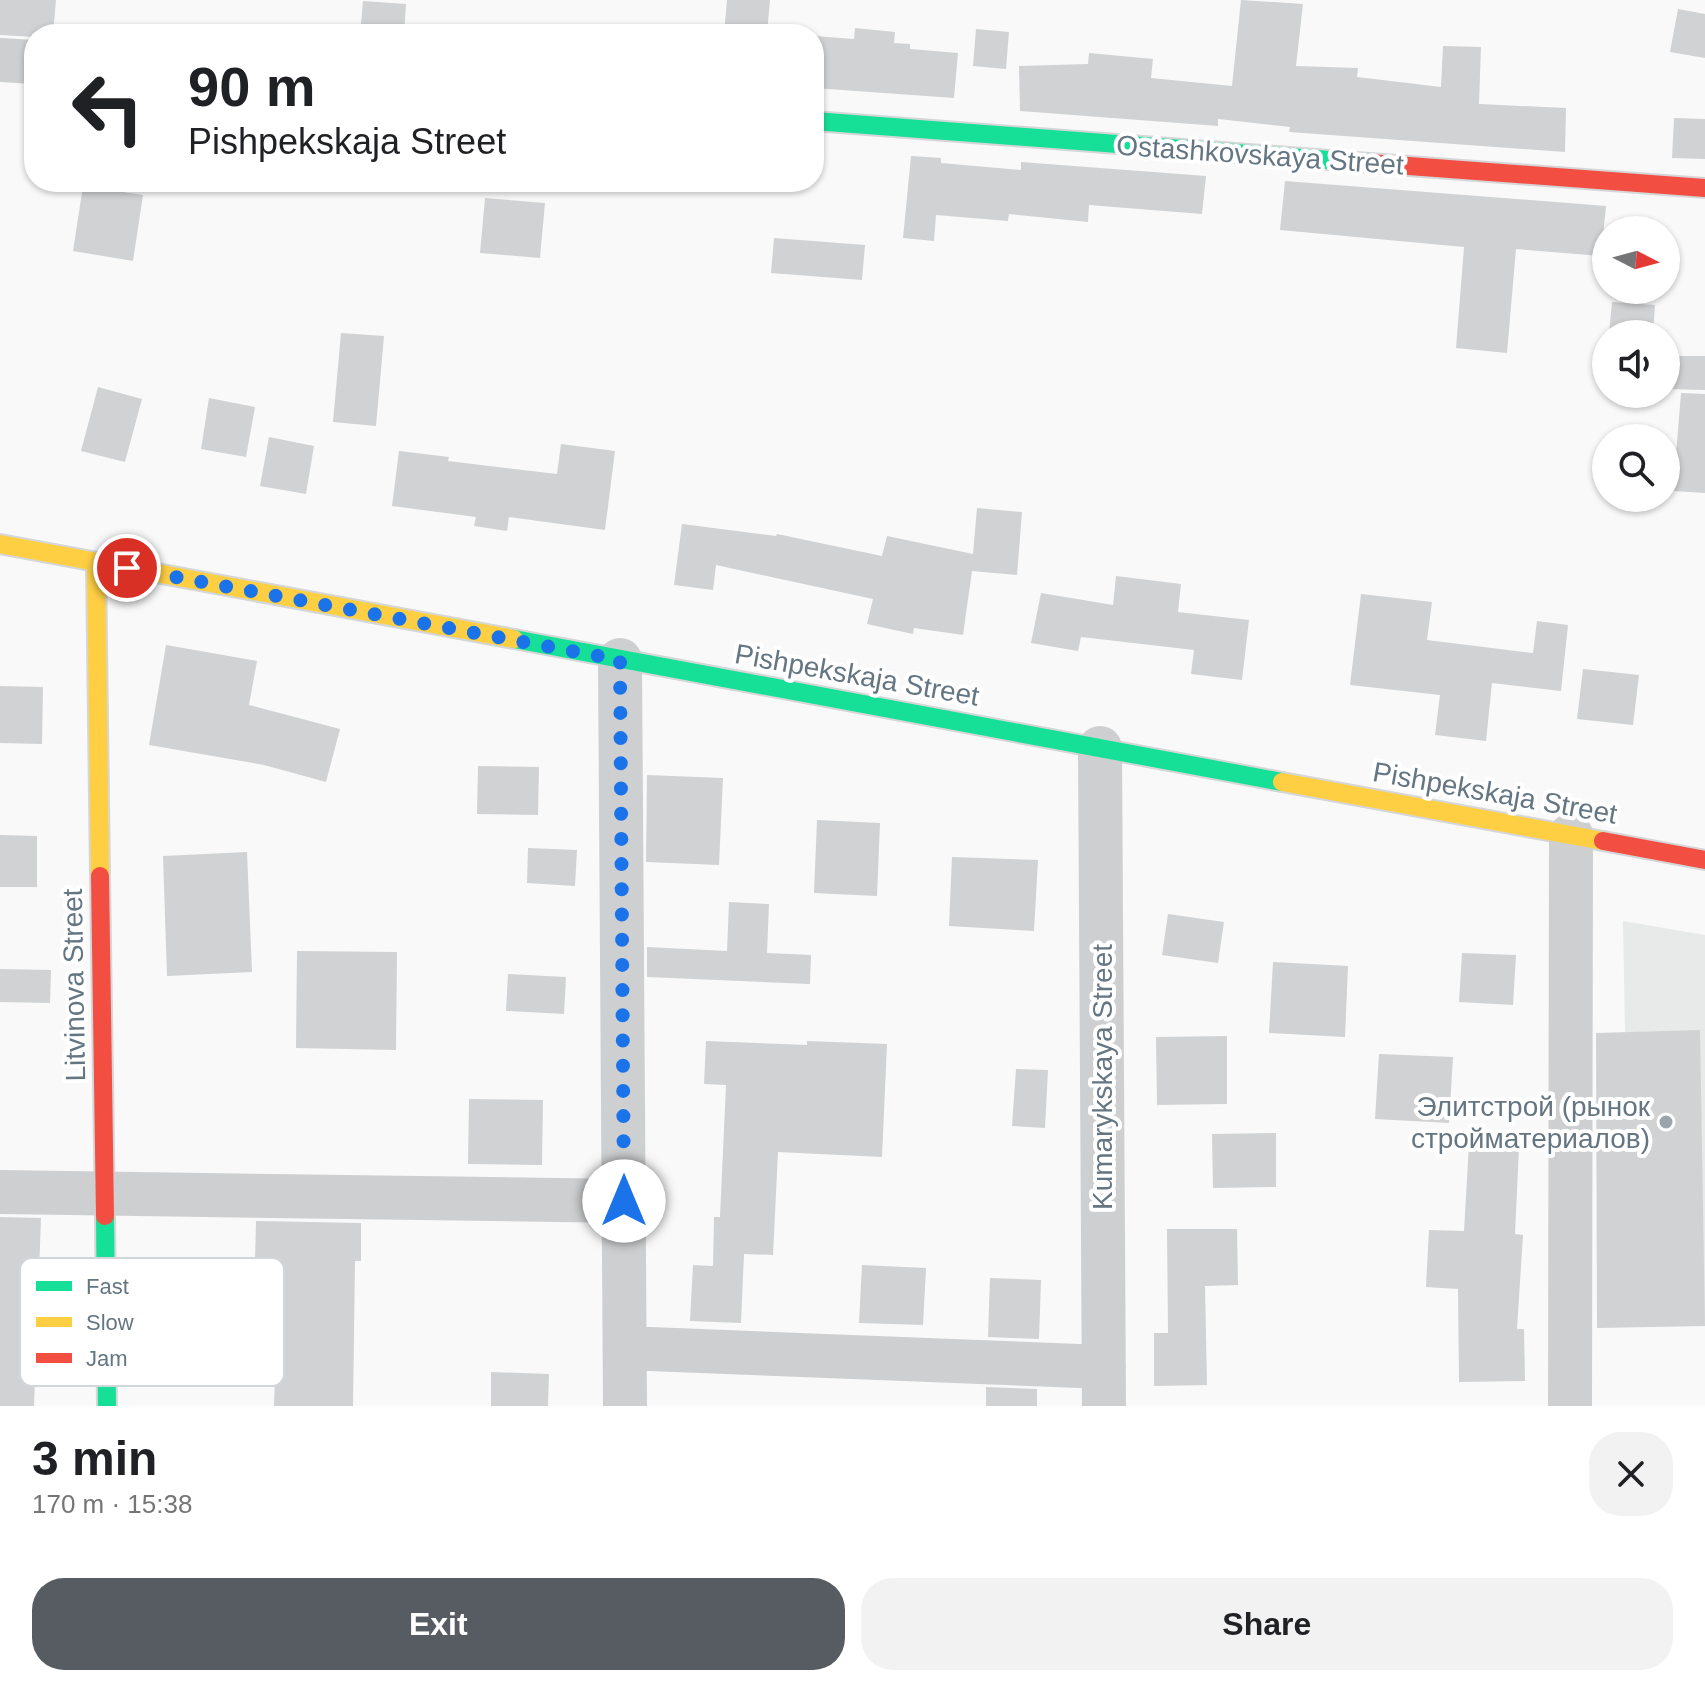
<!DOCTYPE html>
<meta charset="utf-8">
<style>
body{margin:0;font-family:Helvetica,sans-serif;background:#f2f2f2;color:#202124;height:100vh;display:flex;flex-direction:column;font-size:30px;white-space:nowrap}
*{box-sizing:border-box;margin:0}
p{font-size:26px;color:#757577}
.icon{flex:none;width:44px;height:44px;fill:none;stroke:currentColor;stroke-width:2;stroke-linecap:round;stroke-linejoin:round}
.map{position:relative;height:1406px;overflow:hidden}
.sheet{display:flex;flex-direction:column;background:#fff;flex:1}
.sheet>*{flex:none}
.hud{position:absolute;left:24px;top:24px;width:800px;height:168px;border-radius:32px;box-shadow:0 2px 6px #0004;background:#fff;color:#202124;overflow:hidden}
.needle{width:52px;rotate:96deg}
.tools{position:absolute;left:1592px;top:216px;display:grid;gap:16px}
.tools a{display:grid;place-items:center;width:88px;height:88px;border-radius:50%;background:#fff;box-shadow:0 2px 6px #0004;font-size:40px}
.pin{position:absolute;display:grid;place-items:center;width:68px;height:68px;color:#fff;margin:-34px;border:4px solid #fff;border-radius:50%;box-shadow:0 2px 8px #0007}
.me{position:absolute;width:88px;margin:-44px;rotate:0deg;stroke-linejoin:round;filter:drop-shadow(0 0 6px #0008)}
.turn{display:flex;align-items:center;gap:28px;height:168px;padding:0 32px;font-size:36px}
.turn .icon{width:104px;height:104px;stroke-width:2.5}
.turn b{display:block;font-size:56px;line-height:68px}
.round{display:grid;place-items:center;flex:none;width:84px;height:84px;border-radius:32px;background:#f2f2f2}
.headline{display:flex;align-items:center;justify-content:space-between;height:136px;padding:0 32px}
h1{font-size:48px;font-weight:700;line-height:60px}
.action{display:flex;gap:16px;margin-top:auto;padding:16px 32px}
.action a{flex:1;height:92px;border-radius:32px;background:#565c61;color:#fff;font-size:32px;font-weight:700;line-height:92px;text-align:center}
.action a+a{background:#f2f2f2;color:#202124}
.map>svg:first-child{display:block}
.built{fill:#e8e9e9}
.building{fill:#d0d2d3}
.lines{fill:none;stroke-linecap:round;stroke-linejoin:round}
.fast-casing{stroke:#d5d6d7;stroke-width:22}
.slow-casing{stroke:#d5d6d7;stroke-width:22}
.jam-casing{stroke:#d5d6d7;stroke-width:22}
.street{stroke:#cecfd0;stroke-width:44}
.fast{stroke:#16e098;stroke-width:18}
.slow{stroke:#ffcf43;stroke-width:18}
.jam{stroke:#f24e42;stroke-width:18}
.route{stroke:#1a73e8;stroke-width:14;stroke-dasharray:0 25.2}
.poi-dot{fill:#99a4ac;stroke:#fff;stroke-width:3}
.labels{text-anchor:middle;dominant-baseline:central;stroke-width:8;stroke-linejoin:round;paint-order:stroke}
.street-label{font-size:28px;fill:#657683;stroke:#fff}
.poi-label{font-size:28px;fill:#657683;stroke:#fff;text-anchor:end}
.key{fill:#fff;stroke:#d1d6da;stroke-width:2}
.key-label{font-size:22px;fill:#657683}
</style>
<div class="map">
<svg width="1705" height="1406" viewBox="0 0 1705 1406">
<rect width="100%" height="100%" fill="#f9f9f9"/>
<path class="built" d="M1623 921 1705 935V1322L1630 1309Z"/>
<path class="building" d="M0 0H56L53 34H34V37L0 35Z
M727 0H770L767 34H724Z
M1241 0 1303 4 1296 66 1358 68 1357 77 1441 87 1443 46 1481 47 1479 104 1566 108 1565 152 1289 132 1290 127 1218 119V126L1020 111 1019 66 1088 64 1089 53 1153 59 1151 78 1232 86Z
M363 1 406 4 404 34H360Z
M1678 9 1705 14V58L1670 52Z
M855 28 895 32 894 43 910 44V49L958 53 954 98 814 88V36L854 39Z
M976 29 1009 32 1006 69 973 66Z
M1674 118 1705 119V159L1672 158Z
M911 156 941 158V163L1021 170V162L1206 176 1202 214 1089 205 1088 222 1009 214 1008 221 936 215 934 241 903 238Z
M1285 181 1606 206 1601 256 1516 249 1507 353 1456 348 1464 247 1280 230Z
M83 186 143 195 133 261 73 251Z
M485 198 545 203 540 258 480 253Z
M774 238 865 245 862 280 771 273Z
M1612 302 1655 305 1653 334H1609Z
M341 333 384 336 376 426 333 422Z
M1666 356H1705V390L1666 389Z
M98 387 142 399 125 462 81 451Z
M1681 393 1705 394V493L1673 491Z
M209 398 255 407 246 457 201 449Z
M269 437 314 446 306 494 260 486Z
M561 444 615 451 605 530 509 517 507 531 474 526 476 517 392 506 399 451 449 457 448 461 557 474Z
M977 508 1022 512 1017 575 972 571 963 635 914 628 913 634 867 624 873 599 716 565 713 590 674 585 682 524 776 536 777 534 882 556 887 536 973 554Z
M1116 576 1181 584 1178 612 1249 620 1242 680 1191 674 1194 650 1081 637 1078 651 1031 643 1041 593 1113 605Z
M1361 594 1432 602 1427 640 1533 653 1537 621 1568 625 1561 691 1492 683 1486 741 1435 735 1440 695 1350 685Z
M166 645 257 661 249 705 340 729 326 782 264 765 149 745Z
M1583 669 1639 675 1633 725 1577 719Z
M0 686 43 687 42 744 0 743Z
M478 766 539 767 538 815 477 814Z
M647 775 723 778 719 865 646 862Z
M817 820 880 823 877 896 814 893Z
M0 835 37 836V887H0Z
M528 848 577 850 575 886 527 883Z
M247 852 252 972 167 976 163 856Z
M952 857 1038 860 1034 931 949 926Z
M729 902 769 904 767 953 811 955 810 984 647 977V947L727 951Z
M1168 914 1224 922 1218 963 1162 955Z
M297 951 397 952 396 1050 296 1048Z
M1462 953 1516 955 1513 1005 1459 1002Z
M1273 962 1348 966 1345 1037 1269 1033Z
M0 969 51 970 50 1003 0 1002Z
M508 974 566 977 564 1014 506 1011Z
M1700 1030 1705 1326 1597 1328 1596 1033Z
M1227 1036V1104L1157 1105 1156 1037Z
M706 1041 807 1045V1041L887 1044 882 1157 778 1152 773 1255 744 1254 741 1323 690 1321 693 1265 713 1266 714 1217H720L726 1085 704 1084Z
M1379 1054 1453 1057 1449 1123 1375 1119Z
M1016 1069 1048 1070 1045 1128 1012 1126Z
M469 1099 543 1100 542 1165 468 1164Z
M1276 1133V1187L1213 1188 1212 1134Z
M1469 1144 1519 1147 1515 1234 1523 1235 1517 1329H1524L1525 1381 1459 1382 1458 1289 1426 1287 1429 1230 1464 1231Z
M0 1217 41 1218 34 1406H0Z
M256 1221 361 1223V1261H355L353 1406H274L279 1260H255Z
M1167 1229H1237L1238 1285 1205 1286 1207 1385 1154 1386V1333H1168Z
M862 1265 926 1268 923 1325 859 1323Z
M990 1278 1041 1280 1039 1339 988 1337Z
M491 1372 549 1374 548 1406H491Z
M986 1387 1037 1389V1406H986Z"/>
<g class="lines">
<defs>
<path id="fast" d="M814 121 1369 163
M514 639 1282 782
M105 1216 107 1406"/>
<path id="slow" d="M0 544 514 639
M96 563 100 876
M1282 782 1603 841"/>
<path id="jam" d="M1369 163 1705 188
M1603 841 1705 860
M100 876 105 1216"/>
</defs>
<use href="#fast" class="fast-casing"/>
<use href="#slow" class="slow-casing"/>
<use href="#jam" class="jam-casing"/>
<path class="street" d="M0 60 34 62
M620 660 625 1406
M1100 748 1104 1406
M0 1192 624 1201
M625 1348 1104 1367
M1570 1406 1571 835"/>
<use href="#fast" class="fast"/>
<use href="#slow" class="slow"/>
<use href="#jam" class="jam"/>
</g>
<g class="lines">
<path class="route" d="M127 568 620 660 624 1201"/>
</g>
<circle class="poi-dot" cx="1666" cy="1122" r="8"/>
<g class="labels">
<g class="street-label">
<text transform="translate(1260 155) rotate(4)">Ostashkovskaya Street</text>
<text transform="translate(857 675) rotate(10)">Pishpekskaja Street</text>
<text transform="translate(1495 793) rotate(10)">Pishpekskaja Street</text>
<text transform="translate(74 985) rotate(-91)">Litvinova Street</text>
<text transform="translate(1102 1077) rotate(-90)">Kumarykskaya Street</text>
</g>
<g class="poi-label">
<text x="1650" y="1106">Элитстрой (рынок<tspan x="1650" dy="32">стройматериалов)</tspan></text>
</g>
</g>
<rect x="20" y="1258" width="264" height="128" rx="12" class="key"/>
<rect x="36" y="1281" width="36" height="10" fill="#16e098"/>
<rect x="36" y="1317" width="36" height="10" fill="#ffcf43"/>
<rect x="36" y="1353" width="36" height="10" fill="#f24e42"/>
<g class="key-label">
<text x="86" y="1294">Fast</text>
<text x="86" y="1330">Slow</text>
<text x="86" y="1366">Jam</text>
</g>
</svg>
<div class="tools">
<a><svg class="needle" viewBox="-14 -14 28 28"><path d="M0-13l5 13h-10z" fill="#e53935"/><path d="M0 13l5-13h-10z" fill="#757577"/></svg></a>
<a><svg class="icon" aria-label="sound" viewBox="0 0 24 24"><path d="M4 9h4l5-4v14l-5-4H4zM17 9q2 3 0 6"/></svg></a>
<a><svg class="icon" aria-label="search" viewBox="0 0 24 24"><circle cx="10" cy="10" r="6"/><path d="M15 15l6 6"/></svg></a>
</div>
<div class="pin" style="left:127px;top:568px;background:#d93025"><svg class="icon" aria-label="arrive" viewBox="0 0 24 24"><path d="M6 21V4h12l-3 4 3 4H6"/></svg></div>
<svg class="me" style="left:624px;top:1201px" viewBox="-20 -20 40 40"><circle r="19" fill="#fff"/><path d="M0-13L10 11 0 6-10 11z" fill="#1a73e8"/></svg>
<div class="hud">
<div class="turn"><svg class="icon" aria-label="left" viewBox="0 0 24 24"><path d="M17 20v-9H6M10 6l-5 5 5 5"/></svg><div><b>90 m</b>Pishpekskaja Street</div></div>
</div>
</div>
<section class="sheet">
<div class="headline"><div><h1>3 min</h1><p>170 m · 15:38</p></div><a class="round"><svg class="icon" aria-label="close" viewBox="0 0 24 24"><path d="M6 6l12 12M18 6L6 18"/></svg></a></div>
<div class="action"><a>Exit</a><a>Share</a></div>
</section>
